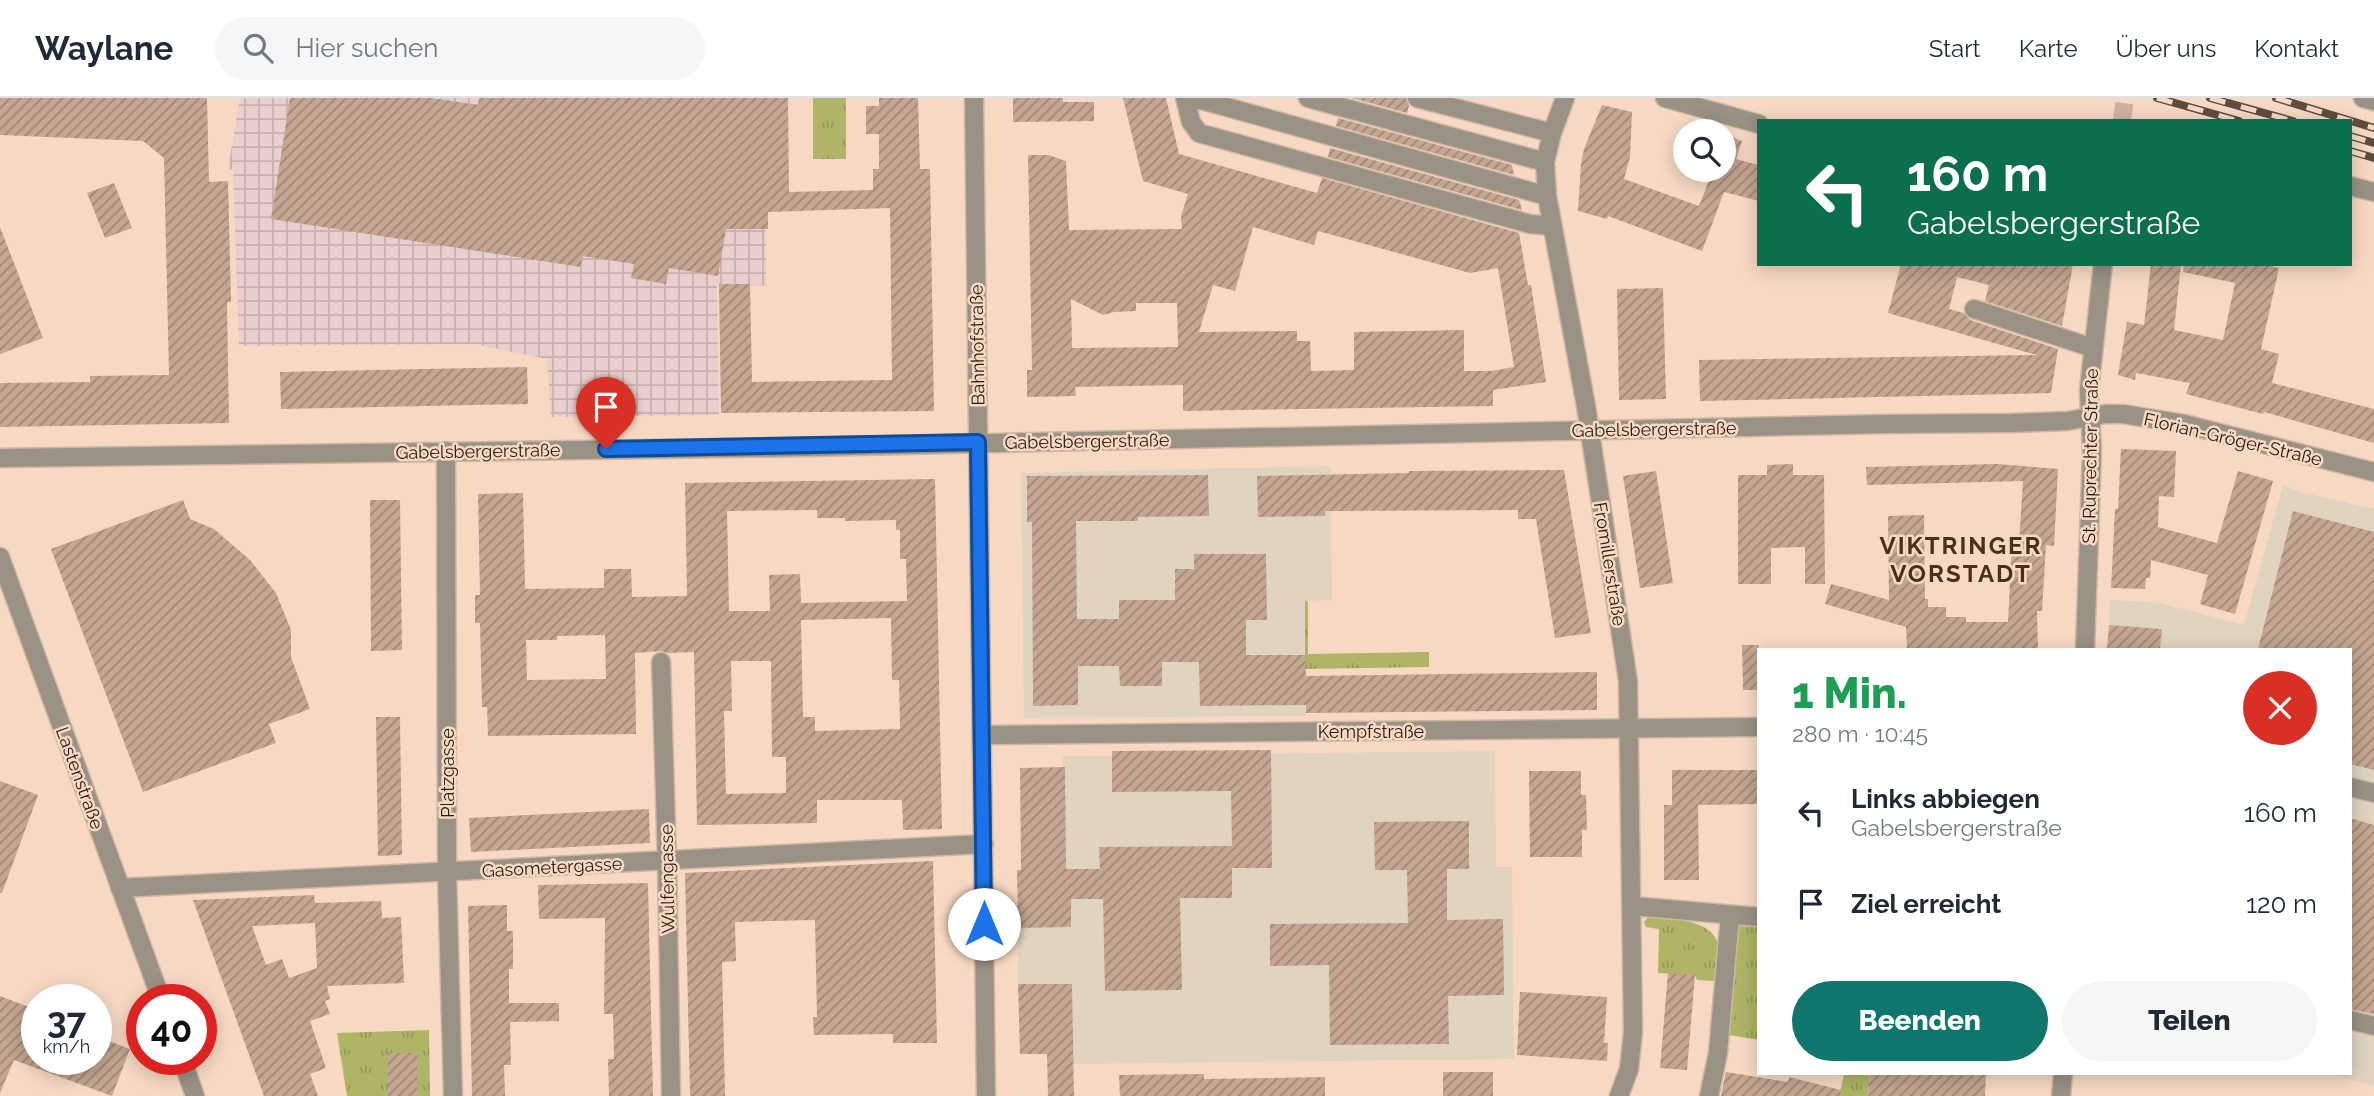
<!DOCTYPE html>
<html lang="de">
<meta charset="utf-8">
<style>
body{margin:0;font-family:Raleway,sans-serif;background:#f6f6f7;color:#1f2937;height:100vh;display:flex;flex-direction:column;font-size:26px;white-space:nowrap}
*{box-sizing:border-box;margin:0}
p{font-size:23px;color:#747a83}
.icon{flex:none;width:38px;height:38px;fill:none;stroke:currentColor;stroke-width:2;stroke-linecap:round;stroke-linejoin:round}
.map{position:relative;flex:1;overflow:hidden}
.details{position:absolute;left:1757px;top:550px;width:595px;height:427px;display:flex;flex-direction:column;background:#fff;border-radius:0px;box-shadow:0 4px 18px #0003}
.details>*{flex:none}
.guide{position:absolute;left:1757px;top:21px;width:595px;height:147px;border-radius:0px;box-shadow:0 4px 18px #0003;background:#0b6e4f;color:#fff;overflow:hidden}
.tools{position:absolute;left:1673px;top:21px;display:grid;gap:14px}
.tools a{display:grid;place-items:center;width:63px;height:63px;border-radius:50%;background:#fff;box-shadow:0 4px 18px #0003;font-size:35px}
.speed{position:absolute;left:21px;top:886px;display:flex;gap:14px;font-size:35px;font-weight:700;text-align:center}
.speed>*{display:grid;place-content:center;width:91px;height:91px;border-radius:50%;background:#fff;box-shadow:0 4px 18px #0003;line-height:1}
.speed small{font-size:18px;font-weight:400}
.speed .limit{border:10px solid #d22;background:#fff;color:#111}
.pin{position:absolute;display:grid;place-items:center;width:60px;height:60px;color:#fff;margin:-72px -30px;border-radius:50% 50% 50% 0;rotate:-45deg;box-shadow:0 0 7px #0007}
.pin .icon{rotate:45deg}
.me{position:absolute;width:77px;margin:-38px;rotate:0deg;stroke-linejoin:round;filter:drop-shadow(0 0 5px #0008)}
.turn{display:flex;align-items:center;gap:24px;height:147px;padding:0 35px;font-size:32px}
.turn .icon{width:91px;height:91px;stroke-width:2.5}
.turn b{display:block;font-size:49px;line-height:60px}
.round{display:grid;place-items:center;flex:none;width:74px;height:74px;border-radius:37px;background:#f6f6f7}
.head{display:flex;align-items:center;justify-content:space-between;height:119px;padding:0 35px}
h1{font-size:42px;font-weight:800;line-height:52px;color:#1e9e55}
.button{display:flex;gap:14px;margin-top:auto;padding:14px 35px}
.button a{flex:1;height:80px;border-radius:42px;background:#0f766e;color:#fff;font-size:28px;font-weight:800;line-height:80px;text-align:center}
.button a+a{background:#f6f6f7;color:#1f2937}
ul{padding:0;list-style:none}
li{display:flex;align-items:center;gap:21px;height:91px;padding:0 35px}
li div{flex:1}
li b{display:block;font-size:26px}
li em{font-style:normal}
header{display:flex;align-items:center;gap:42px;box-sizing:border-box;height:98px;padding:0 35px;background:#fff;border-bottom:2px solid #e0e1e3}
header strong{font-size:33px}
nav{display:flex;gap:38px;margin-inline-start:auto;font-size:24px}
.search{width:490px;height:63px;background:#f6f6f7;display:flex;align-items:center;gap:18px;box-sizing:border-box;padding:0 24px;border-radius:38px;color:#747a83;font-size:26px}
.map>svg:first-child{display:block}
.commercial{fill:#e0d4c0}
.industrial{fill:url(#industrial-grid)}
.grass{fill:url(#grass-tufts)}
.building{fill:url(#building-hatch);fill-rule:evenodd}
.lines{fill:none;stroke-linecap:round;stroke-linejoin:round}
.minor-tunnel{stroke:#cdb3a0;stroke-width:18;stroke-dasharray:18 9;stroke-linecap:butt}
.minor-casing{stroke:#d1b7a3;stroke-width:21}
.minor{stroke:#999285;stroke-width:18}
.rail-casing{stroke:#5d4d41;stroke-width:8}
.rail{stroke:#f7d9c3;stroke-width:5;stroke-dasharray:16;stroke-linecap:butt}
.route-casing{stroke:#114b97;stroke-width:18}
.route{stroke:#1a73e8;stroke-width:12}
.labels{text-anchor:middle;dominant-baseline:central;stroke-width:5;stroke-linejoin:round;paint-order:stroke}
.street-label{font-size:18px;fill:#261b13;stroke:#f7d9c3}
.district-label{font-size:24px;font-weight:bold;letter-spacing:2px;fill:#48301f;stroke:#f7d9c3}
</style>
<header>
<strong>Waylane</strong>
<div class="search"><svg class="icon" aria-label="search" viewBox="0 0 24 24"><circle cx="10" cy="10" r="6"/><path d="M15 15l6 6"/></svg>Hier suchen</div>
<nav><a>Start</a><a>Karte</a><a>Über uns</a><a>Kontakt</a></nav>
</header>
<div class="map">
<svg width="2374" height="998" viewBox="0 0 2374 998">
<defs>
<pattern id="industrial-grid" width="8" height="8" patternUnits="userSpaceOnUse" patternTransform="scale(1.75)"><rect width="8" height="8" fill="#e9cece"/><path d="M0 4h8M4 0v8" fill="none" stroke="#c8b0b0"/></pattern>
<pattern id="grass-tufts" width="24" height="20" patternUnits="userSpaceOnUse" patternTransform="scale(1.75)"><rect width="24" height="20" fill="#afb467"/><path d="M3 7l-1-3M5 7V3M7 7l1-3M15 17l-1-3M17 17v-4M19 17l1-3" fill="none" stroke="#969a58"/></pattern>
<pattern id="building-hatch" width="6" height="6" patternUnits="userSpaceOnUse" patternTransform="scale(1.75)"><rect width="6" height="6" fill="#c4a692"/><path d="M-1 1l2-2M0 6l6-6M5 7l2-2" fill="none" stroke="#9f8676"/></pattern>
</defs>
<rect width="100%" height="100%" fill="#f7d9c3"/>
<path class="commercial" d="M1330 368 1332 502 1305 503 1306 618 1024 620 1021 375Z
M2283 387 2301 394 2374 411V988L2326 975H2350V551H2109L2110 502 2156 504 2244 527Z
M1495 653 1496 769H1512L1514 961 1067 966 1066 886H1018V830L1065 829 1063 658Z"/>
<path class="industrial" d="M240 0H764L766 188H717L719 317 551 319 547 261 474 246 239 248 233 72 228 71Z"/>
<path class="grass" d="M813 0H846V61H813Z
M1305 502 1308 504V556L1429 554V569L1305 571Z
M1649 818C1695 823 1734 825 1715 883L1697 882 1695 877 1658 875 1659 831 1646 829 1644 824Z
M1738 828 1759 829V942L1729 937Z
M429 932 430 998H347L337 935Z
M1837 975H1870L1868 998H1839L1844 977Z"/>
<path class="building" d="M0 0H207L209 84 228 83 231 204H227L229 325 0 329V285L90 284V278L169 277 164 60 143 43 0 37Z
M290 0H432L478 7 479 0H788L789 94 873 92V71H879V36H866V8H879V0H918L920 71H930L934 313 721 315 719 186H750L752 284 892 282 890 110 768 114V131H726L718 178 669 170 666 186 631 180 634 166 583 158 581 169 271 121Z
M1013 0H1063V4H1094V23L1013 24Z
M1123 0H1166L1179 56 1317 95 1322 80 1519 135 1528 187H1531L1546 284 1493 292V308L1183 313V287L1075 289 1076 298 1027 299V272H1032L1028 57H1048L1066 63 1069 132 1182 131 1181 118 1188 96 1143 83ZM1253 129 1314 147 1318 133 1470 175 1498 170 1514 269 1492 273H1464V232L1354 234V272L1311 273 1310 243H1297V233L1199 234 1213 187 1235 193ZM1071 201 1103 217 1114 214 1136 213V205H1177L1178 249 1072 250Z
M1352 0H1406L1409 8 1407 15Z
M1602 7 1632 14 1630 59 1624 81 1699 108 1713 72H1724V36L1742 43 1736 61 1759 67V103L1724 94 1702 153 1608 118 1607 121 1578 113 1581 66 1584 51Z
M1338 20 1512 67 1514 77 1336 28Z
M1330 50 1519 102 1522 112 1328 59Z
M114 85 132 130 105 140 87 95Z
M0 129 43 240 0 256Z
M1901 166H2073L2062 228 1985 203 1989 187 1957 179 1949 211 1964 215 1970 222 2058 251 2051 295 1700 303 1699 262 2037 257 1888 215Z
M2151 166H2181L2174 232 2223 242 2235 185 2183 174 2184 166H2274L2273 169 2279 170 2261 251 2279 256 2272 285 2374 311V345L2264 314 2263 316 2186 296 2190 285 2136 275 2135 282 2118 277 2127 224 2144 227Z
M1663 190 1666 301 1619 302 1617 191Z
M527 269 528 306 281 311 280 274Z
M2121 351 2176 353 2174 399 2159 398 2158 429 2217 445 2238 373 2273 383 2235 516 2200 506 2208 477 2151 462 2150 480H2146L2145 491 2111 490 2115 411H2118Z
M1793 366V377H1824L1825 486H1805V449L1771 450V486H1738V377H1767V367Z
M1998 366 2058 371 2054 448 2046 447 2042 513H2037L2038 551H1907L1906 529 1825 506 1831 486 1889 502 1888 418 1924 417 1925 501H1928V509H1946V519H1966V524H2008L2012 445H2019L2023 383 1867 387 1866 369Z
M1564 372 1591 535 1555 540 1536 421H1518V412L1325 413V418L1258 419 1257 378 1409 375V373Z
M1656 373 1673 485 1640 490 1623 378Z
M1208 377 1209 418 1138 419V423H1076L1077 521H1119V502H1175V471H1194V456H1266L1267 522H1246V557H1305L1306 578 1597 574V612L1306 615V607L1200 608 1199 564H1162V588H1120L1119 568H1078V607L1033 608 1032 424H1027V378Z
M935 381 942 731 903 732 902 702H817V725L697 727 694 554 667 555 661 553 635 555 636 636 488 638 487 609H482L480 525H475V497H480L478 396 523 395 525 491 604 490V471H631L632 499 687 498 685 385ZM817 412V420H845V423L896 422V432H900V461H906L907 503 801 505 800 476 769 477 770 513H729L727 413ZM891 520 892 582H899L900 631 815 633V619H803L801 522ZM605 537 606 581 527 582 526 542H557V538ZM731 563H771L772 659H786V695L726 696 724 613H732Z
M183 402 190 421 214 431 250 462 276 495 291 532V559L310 611 269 626 276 645 143 694 51 451Z
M370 402H400L402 552 371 553Z
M2293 413 2374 434V672L2350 666V551H2258Z
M2109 527 2162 531 2160 551H2107Z
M1742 547H1759V592H1743Z
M376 619H400L402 757 378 758Z
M1271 652 1272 770H1232V800H1180L1182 892 1105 893 1103 801H1071V829L1018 830 1017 772H1021L1020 670 1065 669 1066 771H1100L1099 749 1232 748 1231 693 1112 694V653Z
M1672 672H1759V706L1698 707 1699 782H1664V707H1672Z
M1529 673H1581V697H1586L1587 732H1582V759H1530Z
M0 683 38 697 2 795H0Z
M649 711 650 745 471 754 469 720Z
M2350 720 2374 727V916L2350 911Z
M1469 723V771H1447V822L1503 821 1504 897 1448 898 1449 946 1330 947 1329 867 1270 868V826L1408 825 1407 772H1375L1374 724Z
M933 763 937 945H893V936L814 937 813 919H817L815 822 735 824 736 863 722 864 725 998H690L685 775Z
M648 785 653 998H609L608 961H614L613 916H604L605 820 539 821 538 787Z
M314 797 315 805 381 803 382 820 401 819 404 885 327 888 330 901 325 903 330 916 310 923 326 970 310 976 318 998H264L193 802ZM315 825 317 870 289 880 282 861 266 867 252 828Z
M507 807V833H513V871H509V905H559V923L510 924 511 967H504L505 998H472L468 808Z
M1668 875 1695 877 1687 972 1660 970Z
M1018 886H1072L1074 998H1048L1047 956H1020Z
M1520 894 1607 899 1604 945H1608L1607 963 1517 957Z
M0 898 37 912V961H96L101 940 130 951 112 998 14 962 0 995Z
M388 955H417V998H388Z
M1443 974H1493V998H1443Z
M1726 974 1788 984 1789 979 1841 992 1840 998H1721Z
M1870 975H1986L1985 998H1868Z
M1204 976V981L1325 979V998H1120L1119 977Z"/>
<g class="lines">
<path class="minor-tunnel" d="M2122 23 2125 0"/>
<defs>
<path id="minor" d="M974 0 986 998
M1185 0 1191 24 1199 35 1530 126 1552 128
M1194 0 1547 98
M1308 0 1545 64
M1417 0 1552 35
M1565 0 1552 35 1545 64 1547 98 1586 308 1628 583 1633 934 1629 971 1619 998
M1665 0 1759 26
M2363 0 2374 3
M2350 88 2374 94
M1974 211 2093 250
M446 353 447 775 453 998
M0 360 809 349 1885 326 2011 325 2067 323 2106 316H2123L2184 326 2374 374
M0 459 161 901
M2085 551 2092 353 2089 292 2103 166
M661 564 667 763 671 998
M983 637 1759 629
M2350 689 2374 695
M120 790 984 746
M1632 808 1759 819
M2350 922 2374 928
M182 961 195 998
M1709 998 1718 955 1730 817
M2061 998 2063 975"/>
</defs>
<use href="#minor" class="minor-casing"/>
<use href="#minor" class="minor"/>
<defs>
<path id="rail" d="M2157 0 2239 23
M2210 0 2293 23
M2276 0 2374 30
M2350 38 2374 45
M2350 53 2374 60"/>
</defs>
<use href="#rail" class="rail-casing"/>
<use href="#rail" class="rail"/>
</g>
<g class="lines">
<defs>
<path id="route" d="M606 351 978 344 984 826"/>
</defs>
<use href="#route" class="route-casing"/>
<use href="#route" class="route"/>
</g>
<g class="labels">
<g class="street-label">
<text transform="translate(977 247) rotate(-91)">Bahnhofstraße</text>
<text transform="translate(1654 331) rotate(-1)">Gabelsbergerstraße</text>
<text transform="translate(2233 341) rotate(13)">Florian-Gröger-Straße</text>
<text transform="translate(1087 343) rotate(-1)">Gabelsbergerstraße</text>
<text transform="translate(478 353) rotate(-1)">Gabelsbergerstraße</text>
<text transform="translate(2090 358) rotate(-89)">St. Ruprechter Straße</text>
<text transform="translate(1610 466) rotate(81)">Fromillerstraße</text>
<text x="1371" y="633">Kempfstraße</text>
<text transform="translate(447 675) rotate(-90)">Platzgasse</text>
<text transform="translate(80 680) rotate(70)">Lastenstraße</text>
<text transform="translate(552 769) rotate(-3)">Gasometergasse</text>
<text transform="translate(667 781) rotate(-91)">Wulfengasse</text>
</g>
<g class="district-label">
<text x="1961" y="447">VIKTRINGER<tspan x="1961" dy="28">VORSTADT</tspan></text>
</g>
</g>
</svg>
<div class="tools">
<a><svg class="icon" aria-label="search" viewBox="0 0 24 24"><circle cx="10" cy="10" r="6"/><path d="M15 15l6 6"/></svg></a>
</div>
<div class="speed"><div>37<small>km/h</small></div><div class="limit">40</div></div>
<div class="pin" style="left:606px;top:351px;background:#d93025"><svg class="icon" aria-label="arrive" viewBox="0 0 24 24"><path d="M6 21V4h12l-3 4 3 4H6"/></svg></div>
<svg class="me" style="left:984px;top:826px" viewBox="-20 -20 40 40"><circle r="19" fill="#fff"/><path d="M0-13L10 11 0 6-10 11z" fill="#1a73e8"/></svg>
<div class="guide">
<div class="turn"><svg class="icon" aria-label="left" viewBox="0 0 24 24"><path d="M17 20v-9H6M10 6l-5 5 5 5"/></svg><div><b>160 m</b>Gabelsbergerstraße</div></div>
</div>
<section class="details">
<div class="head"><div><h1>1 Min.</h1><p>280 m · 10:45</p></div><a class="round" style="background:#d93025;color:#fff"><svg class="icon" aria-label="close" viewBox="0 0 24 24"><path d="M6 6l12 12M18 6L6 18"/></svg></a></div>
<ul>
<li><svg class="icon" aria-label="left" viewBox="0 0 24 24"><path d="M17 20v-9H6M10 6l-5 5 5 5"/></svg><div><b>Links abbiegen</b><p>Gabelsbergerstraße</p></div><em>160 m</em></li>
<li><svg class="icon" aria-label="arrive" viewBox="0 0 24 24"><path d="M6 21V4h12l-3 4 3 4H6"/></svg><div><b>Ziel erreicht</b></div><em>120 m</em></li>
</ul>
<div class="button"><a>Beenden</a><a>Teilen</a></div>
</section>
</div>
